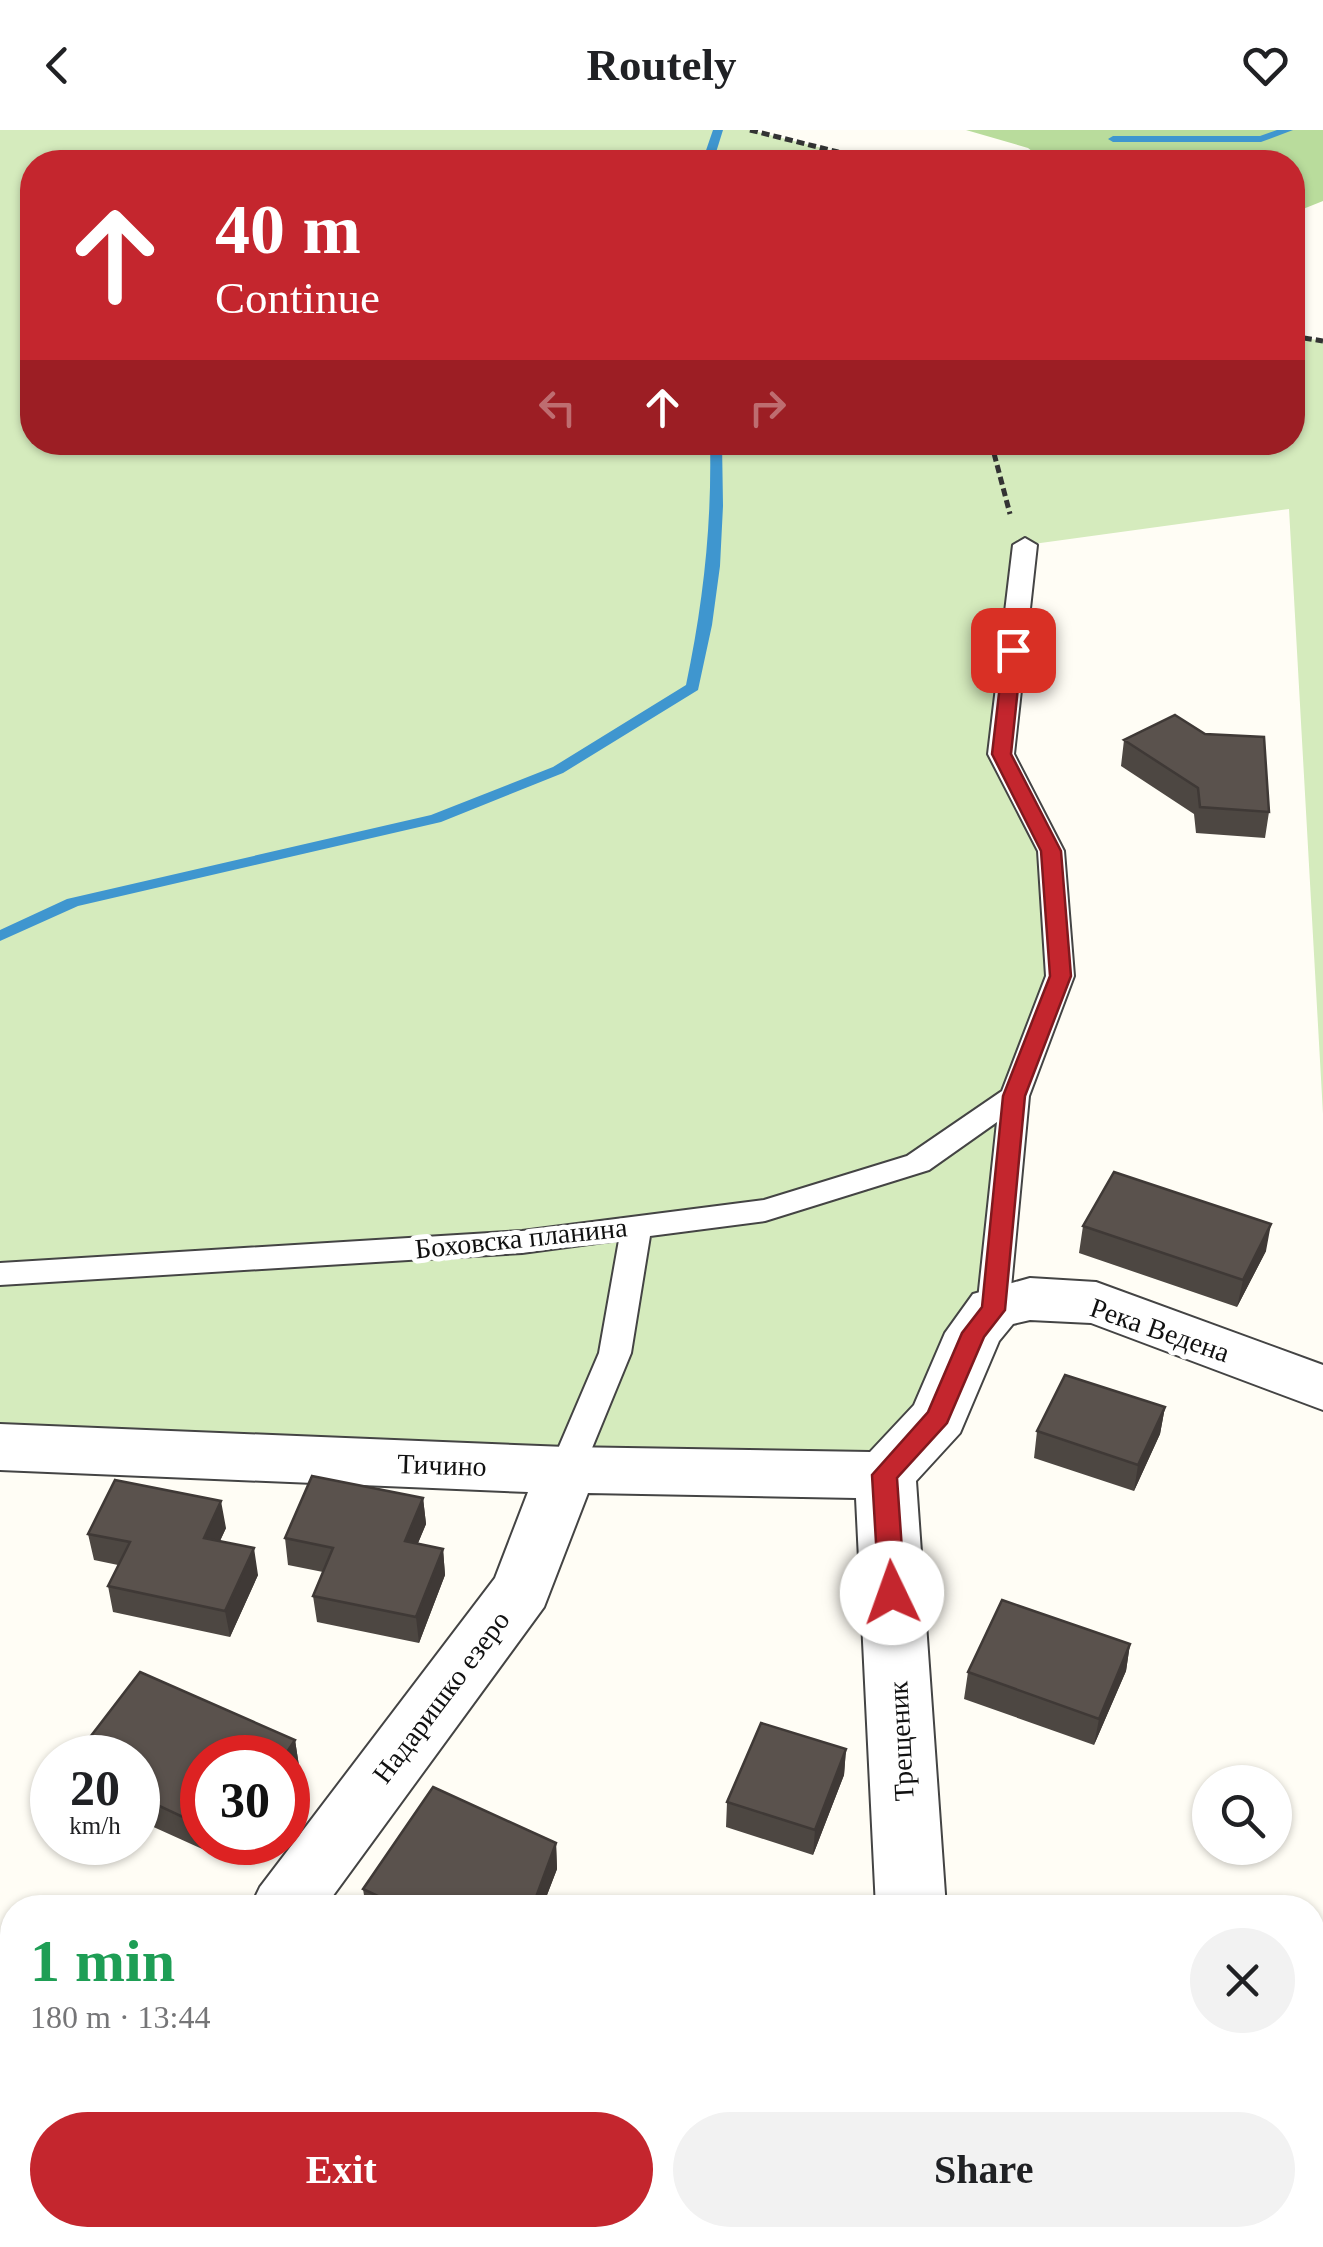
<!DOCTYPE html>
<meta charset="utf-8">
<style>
body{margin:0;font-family:Georgia,serif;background:#f2f2f2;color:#202124;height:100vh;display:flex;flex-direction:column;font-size:38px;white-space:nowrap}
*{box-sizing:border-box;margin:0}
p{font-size:32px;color:#757577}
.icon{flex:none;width:55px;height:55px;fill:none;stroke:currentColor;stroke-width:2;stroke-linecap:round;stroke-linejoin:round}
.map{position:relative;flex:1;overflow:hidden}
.side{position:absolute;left:0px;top:1765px;width:1325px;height:352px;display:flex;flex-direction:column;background:#fff;border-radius:40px 40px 0 0;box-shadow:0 2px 8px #0004}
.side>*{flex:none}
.banner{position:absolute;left:20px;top:20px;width:1285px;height:305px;border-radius:40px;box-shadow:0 2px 8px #0004;background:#c4262e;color:#fff;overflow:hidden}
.buttons{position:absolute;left:1192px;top:1635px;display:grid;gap:20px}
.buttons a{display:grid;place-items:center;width:100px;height:100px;border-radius:50%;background:#fff;box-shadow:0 2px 8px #0004;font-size:50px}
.speed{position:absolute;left:30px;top:1605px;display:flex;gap:20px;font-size:50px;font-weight:700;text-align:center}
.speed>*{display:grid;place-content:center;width:130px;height:130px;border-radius:50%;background:#fff;box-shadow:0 2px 8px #0004;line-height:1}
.speed small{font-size:25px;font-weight:400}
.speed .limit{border:15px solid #d22;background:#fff;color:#111}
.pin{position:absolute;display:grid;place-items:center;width:85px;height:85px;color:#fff;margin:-42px;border-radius:20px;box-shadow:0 5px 15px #0006}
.me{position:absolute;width:110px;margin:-55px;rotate:357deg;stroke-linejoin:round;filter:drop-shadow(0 0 8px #0008)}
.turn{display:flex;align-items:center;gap:35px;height:210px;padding:0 30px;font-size:45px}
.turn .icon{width:130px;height:130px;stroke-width:2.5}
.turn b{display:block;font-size:70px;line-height:85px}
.lanes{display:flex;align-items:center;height:95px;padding:0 30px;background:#0003;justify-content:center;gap:50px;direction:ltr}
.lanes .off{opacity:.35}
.round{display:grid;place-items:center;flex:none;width:105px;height:105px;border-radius:52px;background:#f2f2f2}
.overview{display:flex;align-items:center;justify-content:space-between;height:170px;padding:0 30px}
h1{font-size:60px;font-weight:600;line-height:75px;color:#1e9e55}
.action{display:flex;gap:20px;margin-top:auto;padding:20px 30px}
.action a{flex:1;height:115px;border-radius:60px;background:#c4262e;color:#fff;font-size:40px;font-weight:600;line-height:115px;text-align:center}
.action a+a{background:#f2f2f2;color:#202124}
header{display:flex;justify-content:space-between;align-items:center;height:130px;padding:0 30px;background:#fff;font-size:45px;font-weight:600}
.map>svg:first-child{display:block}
.green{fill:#d5ebbd}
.forest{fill:#b9dc9c}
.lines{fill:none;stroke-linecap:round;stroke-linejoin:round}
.stream{fill:#3f96cf;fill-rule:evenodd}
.lane-casing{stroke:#444;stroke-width:4}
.street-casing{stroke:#444;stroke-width:4}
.path{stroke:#333;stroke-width:5;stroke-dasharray:8 4;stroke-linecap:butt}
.lane{fill:#fff;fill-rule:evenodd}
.street{fill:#fff;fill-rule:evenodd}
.wall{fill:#4d4742}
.shaded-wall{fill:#3f3936}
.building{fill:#5a524d;stroke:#3f3936;stroke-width:2.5}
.route{fill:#c4262e;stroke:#7f191e;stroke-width:2.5}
.labels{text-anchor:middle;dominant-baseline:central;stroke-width:10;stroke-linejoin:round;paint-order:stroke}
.street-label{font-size:28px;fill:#111;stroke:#fff}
</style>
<header><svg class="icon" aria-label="back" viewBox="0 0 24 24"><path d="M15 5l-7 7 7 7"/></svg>Routely<svg class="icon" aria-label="heart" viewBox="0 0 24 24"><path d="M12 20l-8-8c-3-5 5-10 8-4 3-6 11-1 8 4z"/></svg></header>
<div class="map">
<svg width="1323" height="2117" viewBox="0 0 1323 2117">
<rect width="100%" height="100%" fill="#fffdf5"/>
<path class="green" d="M0 0H750L838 22 862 32H32V312H1292L1293 206 1323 211V984L1289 379 1026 415 1001 624 1051 721 1060 846 1014 966 993 1179 885 1345 0 1317Z"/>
<path class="forest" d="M966 0H1323V71L1293 83 1292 32H1046L1028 18Z"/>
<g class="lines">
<path class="stream" d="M713 0H723L713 32H702Z
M1277 0H1293L1261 12H1113L1108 9 1113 6H1260Z
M710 312H722L723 376 720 436 712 495 698 560 563 643 441 692 78 776 0 811V800L67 769 431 685 553 637 686 555C703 474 712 395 710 312Z"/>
<defs>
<path id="lane" d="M1025 408 1037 415 1014 624 1064 721 1074 846 1029 966 1009 1179 1004 1187 993 1190 982 1187 977 1179 997 992 929 1040 765 1091 650 1106 631 1223 583 1340 578 1349 566 1353 554 1349 549 1340 599 1223 619 1110 522 1123 0 1155V1133L522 1101 764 1070 907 1026 1002 961 1046 846 1038 721 988 624 1013 415Z"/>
<path id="street" d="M1030 1148 1096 1152 1323 1235V1280L1091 1193 1030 1190 1013 1194 999 1211 960 1303 916 1351 946 1778H876L856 1368 588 1363 544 1477 324 1778H250L260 1757 495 1448 528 1362 0 1340V1294L566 1317 870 1322 914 1275 945 1203 973 1164Z
M12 2071V2105H56L51 2117H0V2076Z
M854 2105H930L927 2117H851Z
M1094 2105H1187L1192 2117H1099Z"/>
</defs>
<use href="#lane" class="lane-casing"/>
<use href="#street" class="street-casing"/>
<path class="path" d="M750 0 838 22 862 32
M1292 206 1323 211
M991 312 1010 384"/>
<use href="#lane" class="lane"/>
<use href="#street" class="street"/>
</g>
<path class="wall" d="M1124 610 1269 682 1265 708 1196 703 1194 684 1121 636Z
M1083 1096 1266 1121 1237 1177 1079 1123Z
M1165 1277 1160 1304 1134 1361 1034 1328 1037 1301Z
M423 1368 426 1394 418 1413 443 1419 445 1445 419 1513 317 1492 313 1466 323 1442 288 1435 285 1408Z
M226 1398 220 1411 258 1445 230 1507 113 1482 108 1456 118 1435 94 1430 88 1404Z
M1130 1514 1126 1541 1094 1615 964 1569 968 1542Z
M140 1542 295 1610 299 1636 288 1652V1628H202V1712H245L231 1732 138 1690V1628H74Z
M846 1619 844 1645 813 1725 726 1697 727 1672Z
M556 1713 557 1739 542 1778H366L363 1759Z
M1250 2105H1289L1284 2117H1273Z"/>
<path class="shaded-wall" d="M1271 1094 1266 1121 1237 1177 1243 1150Z
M1165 1277 1160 1304 1134 1361 1138 1335Z
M423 1368 426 1394 408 1437 405 1411Z
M221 1371 226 1398 209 1434 204 1408Z
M254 1418 258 1445 230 1507 225 1481Z
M443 1419 445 1445 419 1513 416 1487Z
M1130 1514 1126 1541 1094 1615 1099 1589Z
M295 1610 299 1636 288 1652V1628H283Z
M846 1619 844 1645 813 1725 815 1700Z
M227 1712H245L231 1732Z
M556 1713 557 1739 542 1778H532Z
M1323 2021V2031L1312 2054V2044Z"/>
<path class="building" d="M1175 585 1205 604 1264 607 1269 682 1200 677 1198 658 1124 610Z
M1114 1042 1271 1094 1243 1150 1083 1096Z
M1065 1245 1165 1277 1138 1335 1037 1301Z
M312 1346 423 1368 405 1411 443 1419 416 1487 313 1466 333 1418 285 1408Z
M115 1350 221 1371 204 1408 254 1418 225 1481 108 1456 130 1412 88 1404Z
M1002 1470 1130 1514 1099 1589 968 1542Z
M140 1542 295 1610 283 1628H202V1696L138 1666V1628H74Z
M761 1593 846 1619 815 1700 727 1672Z
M433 1657 556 1713 532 1778H403L363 1759Z
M1312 1969 1323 1975V2021L1312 2044Z"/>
<path class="route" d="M1013 514 1022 520 1011 624 1061 721 1071 846 1025 966 1005 1180 984 1207 947 1293 897 1348 905 1463 901 1470 892 1473 883 1470 879 1463 872 1345 928 1282 962 1203 982 1177 1003 966 1050 846 1041 721 992 624 1004 520Z"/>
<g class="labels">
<g class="street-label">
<text transform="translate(521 1108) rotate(-6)">Боховска планина</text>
<text transform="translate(1160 1200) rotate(19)">Река Ведена</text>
<text transform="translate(442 1335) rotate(2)">Тичино</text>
<text transform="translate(441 1567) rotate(-53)">Надаришко езеро</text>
<text transform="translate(901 1611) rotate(-93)">Трещеник</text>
</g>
</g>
</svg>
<div class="buttons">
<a><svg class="icon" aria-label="search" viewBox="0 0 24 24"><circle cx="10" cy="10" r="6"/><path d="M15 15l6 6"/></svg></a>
</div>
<div class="speed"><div>20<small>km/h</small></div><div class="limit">30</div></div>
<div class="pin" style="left:1013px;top:520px;background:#d93025"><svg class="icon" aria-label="arrive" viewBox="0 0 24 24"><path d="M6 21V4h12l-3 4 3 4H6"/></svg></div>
<svg class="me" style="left:892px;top:1463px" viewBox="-20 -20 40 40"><circle r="19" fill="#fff"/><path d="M0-13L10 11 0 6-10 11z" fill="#c4262e"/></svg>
<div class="banner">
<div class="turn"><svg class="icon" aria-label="ahead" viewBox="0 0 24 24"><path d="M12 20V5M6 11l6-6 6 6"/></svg><div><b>40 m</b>Continue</div></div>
<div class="lanes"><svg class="icon off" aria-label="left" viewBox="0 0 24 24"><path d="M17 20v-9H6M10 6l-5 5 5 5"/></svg><svg class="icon" aria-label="ahead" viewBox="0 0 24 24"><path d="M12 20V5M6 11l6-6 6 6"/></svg><svg class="icon off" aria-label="right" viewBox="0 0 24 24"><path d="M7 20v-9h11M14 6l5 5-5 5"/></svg></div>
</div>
<section class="side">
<div class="overview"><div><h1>1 min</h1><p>180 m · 13:44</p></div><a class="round"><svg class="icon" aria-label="close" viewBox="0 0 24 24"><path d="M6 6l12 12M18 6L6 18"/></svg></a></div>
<div class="action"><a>Exit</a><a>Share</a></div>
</section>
</div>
